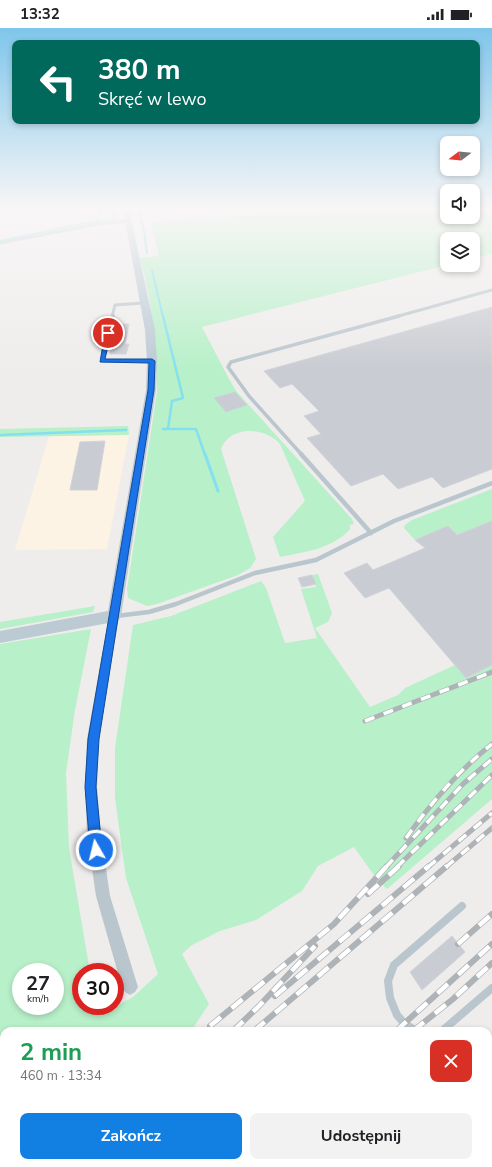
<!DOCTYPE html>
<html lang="pl">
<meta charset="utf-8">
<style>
body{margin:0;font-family:"Nunito Sans",sans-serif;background:#f2f2f2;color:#202124;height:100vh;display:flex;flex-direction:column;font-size:15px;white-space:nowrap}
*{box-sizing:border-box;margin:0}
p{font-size:13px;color:#757577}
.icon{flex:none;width:22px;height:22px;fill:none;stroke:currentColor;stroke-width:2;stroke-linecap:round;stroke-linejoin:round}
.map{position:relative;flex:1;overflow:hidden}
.sheet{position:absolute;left:0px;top:999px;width:492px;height:140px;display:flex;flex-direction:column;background:#fff;border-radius:12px 12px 0 0;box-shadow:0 2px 6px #0003}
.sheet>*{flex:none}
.guide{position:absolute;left:12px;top:12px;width:468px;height:84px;border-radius:8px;box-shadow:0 2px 6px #0003;background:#00695c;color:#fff;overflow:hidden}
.needle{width:26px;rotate:254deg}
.buttons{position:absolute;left:440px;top:108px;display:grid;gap:8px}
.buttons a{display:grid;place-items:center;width:40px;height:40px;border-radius:8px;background:#fff;box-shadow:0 2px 6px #0003;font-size:20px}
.speed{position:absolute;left:12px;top:935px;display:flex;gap:8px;font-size:20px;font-weight:700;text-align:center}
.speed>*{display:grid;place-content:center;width:52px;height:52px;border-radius:50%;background:#fff;box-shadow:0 2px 6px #0003;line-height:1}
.speed small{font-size:10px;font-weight:400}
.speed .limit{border:6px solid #d22;background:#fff;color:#111}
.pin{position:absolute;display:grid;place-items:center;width:34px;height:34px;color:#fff;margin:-17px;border:2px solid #fff;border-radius:50%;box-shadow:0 1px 4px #0007}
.me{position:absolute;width:44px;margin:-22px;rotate:352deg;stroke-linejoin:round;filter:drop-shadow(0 0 3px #0008)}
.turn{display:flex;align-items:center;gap:14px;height:84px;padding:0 20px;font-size:18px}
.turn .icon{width:52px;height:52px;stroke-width:2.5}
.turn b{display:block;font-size:28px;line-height:34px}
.round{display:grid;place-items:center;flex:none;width:42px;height:42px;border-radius:8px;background:#f2f2f2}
.summary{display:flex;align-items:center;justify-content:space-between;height:68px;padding:0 20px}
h1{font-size:24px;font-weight:700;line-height:30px;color:#1e9e55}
.cta{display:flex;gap:8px;margin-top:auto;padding:8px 20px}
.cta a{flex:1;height:46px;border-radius:8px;background:#1280e3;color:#fff;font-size:16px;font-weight:700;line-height:46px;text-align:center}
.cta a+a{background:#f2f2f2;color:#202124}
.status{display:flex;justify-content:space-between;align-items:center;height:28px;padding:0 20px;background:#fff;direction:ltr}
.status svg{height:11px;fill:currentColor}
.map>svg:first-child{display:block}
.commercial{fill:#fcf3e4}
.green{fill:#b8f0c9;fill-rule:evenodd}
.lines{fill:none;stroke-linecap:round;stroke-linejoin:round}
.stream-far3{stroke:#83e1ef;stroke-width:2}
.stream-far2{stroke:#83e1ef;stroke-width:2.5}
.stream-far1{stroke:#83e1ef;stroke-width:3}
.stream{stroke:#83e1ef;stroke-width:5.5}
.building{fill:#c9ccd2;stroke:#d0d3d9}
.lane-far3{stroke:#bac6cd;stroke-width:3}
.lane-far2{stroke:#bac6cd;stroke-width:3.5}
.lane-far1{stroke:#bac6cd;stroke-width:4.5}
.lane{stroke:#bac6cd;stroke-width:8}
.street{fill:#bac6cd;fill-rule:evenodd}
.secondary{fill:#bccad4;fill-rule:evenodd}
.rail-far1-casing{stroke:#aeb3b7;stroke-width:5}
.rail-casing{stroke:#aeb3b7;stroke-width:6}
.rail-far1{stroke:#fff;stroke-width:3.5;stroke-dasharray:10;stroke-linecap:butt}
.rail{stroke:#fff;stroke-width:4.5;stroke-dasharray:14;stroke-linecap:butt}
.route{fill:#1a73e8;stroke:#114b97}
</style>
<div class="status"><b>13:32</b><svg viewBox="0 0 49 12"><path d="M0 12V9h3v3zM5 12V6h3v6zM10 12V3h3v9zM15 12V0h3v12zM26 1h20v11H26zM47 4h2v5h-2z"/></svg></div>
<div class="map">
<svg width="492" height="1139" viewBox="0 0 492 1139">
<rect width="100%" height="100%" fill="#efecec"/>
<path class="commercial" d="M129 407 107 521 15 522 49 408Z"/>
<path class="green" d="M343 181H447V189H473V181H492V226L473 230V211H447V237L202 299 229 351 236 363 352 491 354 496 350 497V501C333 521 304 524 280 529L273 509 305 473 280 416C265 399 230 397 221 421L256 531 250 540 238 547 157 576 147 578 128 570 127 561 157 364C157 319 152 274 140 230L159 228 151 194Z
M128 398 129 407 0 409V401Z
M492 461V493L457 507 448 498 415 512 404 500 405 497 412 492Z
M318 546 332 585 328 594 315 600 370 679 398 667 405 660 455 637 466 650 492 637V771L387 861 376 850 354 819 318 838 302 863 256 892 220 903 192 917 182 926 209 976 191 1003H4V1135H46L42 1139H0V616L91 601 75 682 66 745 69 820 90 944H81V978H98L101 986 133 969 158 946 126 850 115 770V720L133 597 171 588 261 553 266 560 285 615 317 610 301 561 316 559 312 547ZM21 944H55V978H21Z
M95 578 93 584 0 601V594Z
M242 1135H373L369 1139H237Z"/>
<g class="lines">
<path class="stream-far3" d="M138 181 144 203 147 225
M95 194 99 189V181
M0 213 86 195 115 192 112 181
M152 242 163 289"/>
<path class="stream-far2" d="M163 288 183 370 172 373 168 401
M163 401H196L205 427
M0 407 126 402"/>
<path class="stream-far1" d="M205 426 218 463"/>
<path class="stream" d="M324 1139 329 1135"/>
</g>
<path class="building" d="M492 279V441L443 460 432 449 398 461 383 446 351 458 307 410 321 406 304 388 319 383 292 356 280 360 264 343Z
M115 296H129L125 316H129L126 326H110L112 316H109Z
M235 364 247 377 226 384 214 370Z
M105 413 97 462H70L80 414Z
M492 493V637L466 650 389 560 365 570 344 545 367 535 373 542 425 520 415 512 448 498 457 507Z
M312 547 316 556 302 559 298 550Z
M452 908 465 924 422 962 410 944Z"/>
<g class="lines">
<path class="lane-far3" d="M0 215 98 196 129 193
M112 289 115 277 143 275
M395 289 492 262"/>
<path class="lane-far2" d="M113 288 102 333H152
M302 427 249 368 228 339 231 334 399 288"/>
<path class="lane-far1" d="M301 426 371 505
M116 588 149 584 176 576 255 545 316 532 394 493 492 455"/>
<path class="lane" d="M416 1003 404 995 397 987 390 970 388 953 394 937 462 878
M442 1003 492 960"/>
<path class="street" d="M114 584 118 585 119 588 99 711 97 759 101 807 110 868 138 959 135 964 130 967 125 964 122 959 96 868 87 807 85 759 87 711 109 588 110 585Z"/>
<path class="secondary" d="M123 181H129L155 302 157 333 156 362 121 588 119 592 114 594 0 615V603L108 583 146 362 147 333 145 302Z"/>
<defs>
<path id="rail-far1" d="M365 693 492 644
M406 810C431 775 458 743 492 716
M386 839 463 756 492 731
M397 839 492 747
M428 839 492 785
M446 839 492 800"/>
<path id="rail" d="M368 866 399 838
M458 916 492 886
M275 968 429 838
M210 998 334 896 387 838
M233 1003 259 978 315 918
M254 1003 447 838
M396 1003 492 916
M413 1003 453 971 492 935
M74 1139 78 1135
M94 1139 99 1135
M217 1139 223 1135"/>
</defs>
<use href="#rail-far1" class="rail-far1-casing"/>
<use href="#rail" class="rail-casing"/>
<use href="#rail-far1" class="rail-far1"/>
<use href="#rail" class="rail"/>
</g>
<linearGradient id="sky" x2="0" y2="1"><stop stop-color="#7fc6eb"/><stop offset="0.53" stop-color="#f8f6f6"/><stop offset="1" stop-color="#f8f6f6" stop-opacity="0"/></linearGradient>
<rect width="492" height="341" fill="url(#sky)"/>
<path class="route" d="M108 303 111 305 105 331H152L155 333 154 362 99 711 96 759 102 822 101 827 96 828 92 827 90 822 85 759 88 711 148 362 149 335 100 334 105 305Z"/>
</svg>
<div class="buttons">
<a><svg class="needle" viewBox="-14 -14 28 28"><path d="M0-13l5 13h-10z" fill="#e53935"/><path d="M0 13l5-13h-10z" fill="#757577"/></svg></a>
<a><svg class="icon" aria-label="sound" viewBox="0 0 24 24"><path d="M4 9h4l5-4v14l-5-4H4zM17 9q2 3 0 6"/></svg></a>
<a><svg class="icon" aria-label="layers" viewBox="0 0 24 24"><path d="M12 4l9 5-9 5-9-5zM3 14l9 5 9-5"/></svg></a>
</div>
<div class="speed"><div>27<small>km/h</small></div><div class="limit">30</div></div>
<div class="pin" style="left:108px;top:305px;background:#d93025"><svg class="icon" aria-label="arrive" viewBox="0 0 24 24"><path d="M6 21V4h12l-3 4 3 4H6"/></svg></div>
<svg class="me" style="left:96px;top:822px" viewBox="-20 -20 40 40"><circle r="17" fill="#1a73e8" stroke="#fff" stroke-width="3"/><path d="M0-11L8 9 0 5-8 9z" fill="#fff"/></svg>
<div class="guide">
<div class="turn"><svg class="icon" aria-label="left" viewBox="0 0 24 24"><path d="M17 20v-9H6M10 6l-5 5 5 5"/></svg><div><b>380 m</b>Skręć w lewo</div></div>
</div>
<section class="sheet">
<div class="summary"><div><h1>2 min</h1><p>460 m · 13:34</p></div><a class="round" style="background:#d93025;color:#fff"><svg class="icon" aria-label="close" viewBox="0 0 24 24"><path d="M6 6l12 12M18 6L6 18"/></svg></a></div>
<div class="cta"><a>Zakończ</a><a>Udostępnij</a></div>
</section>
</div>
